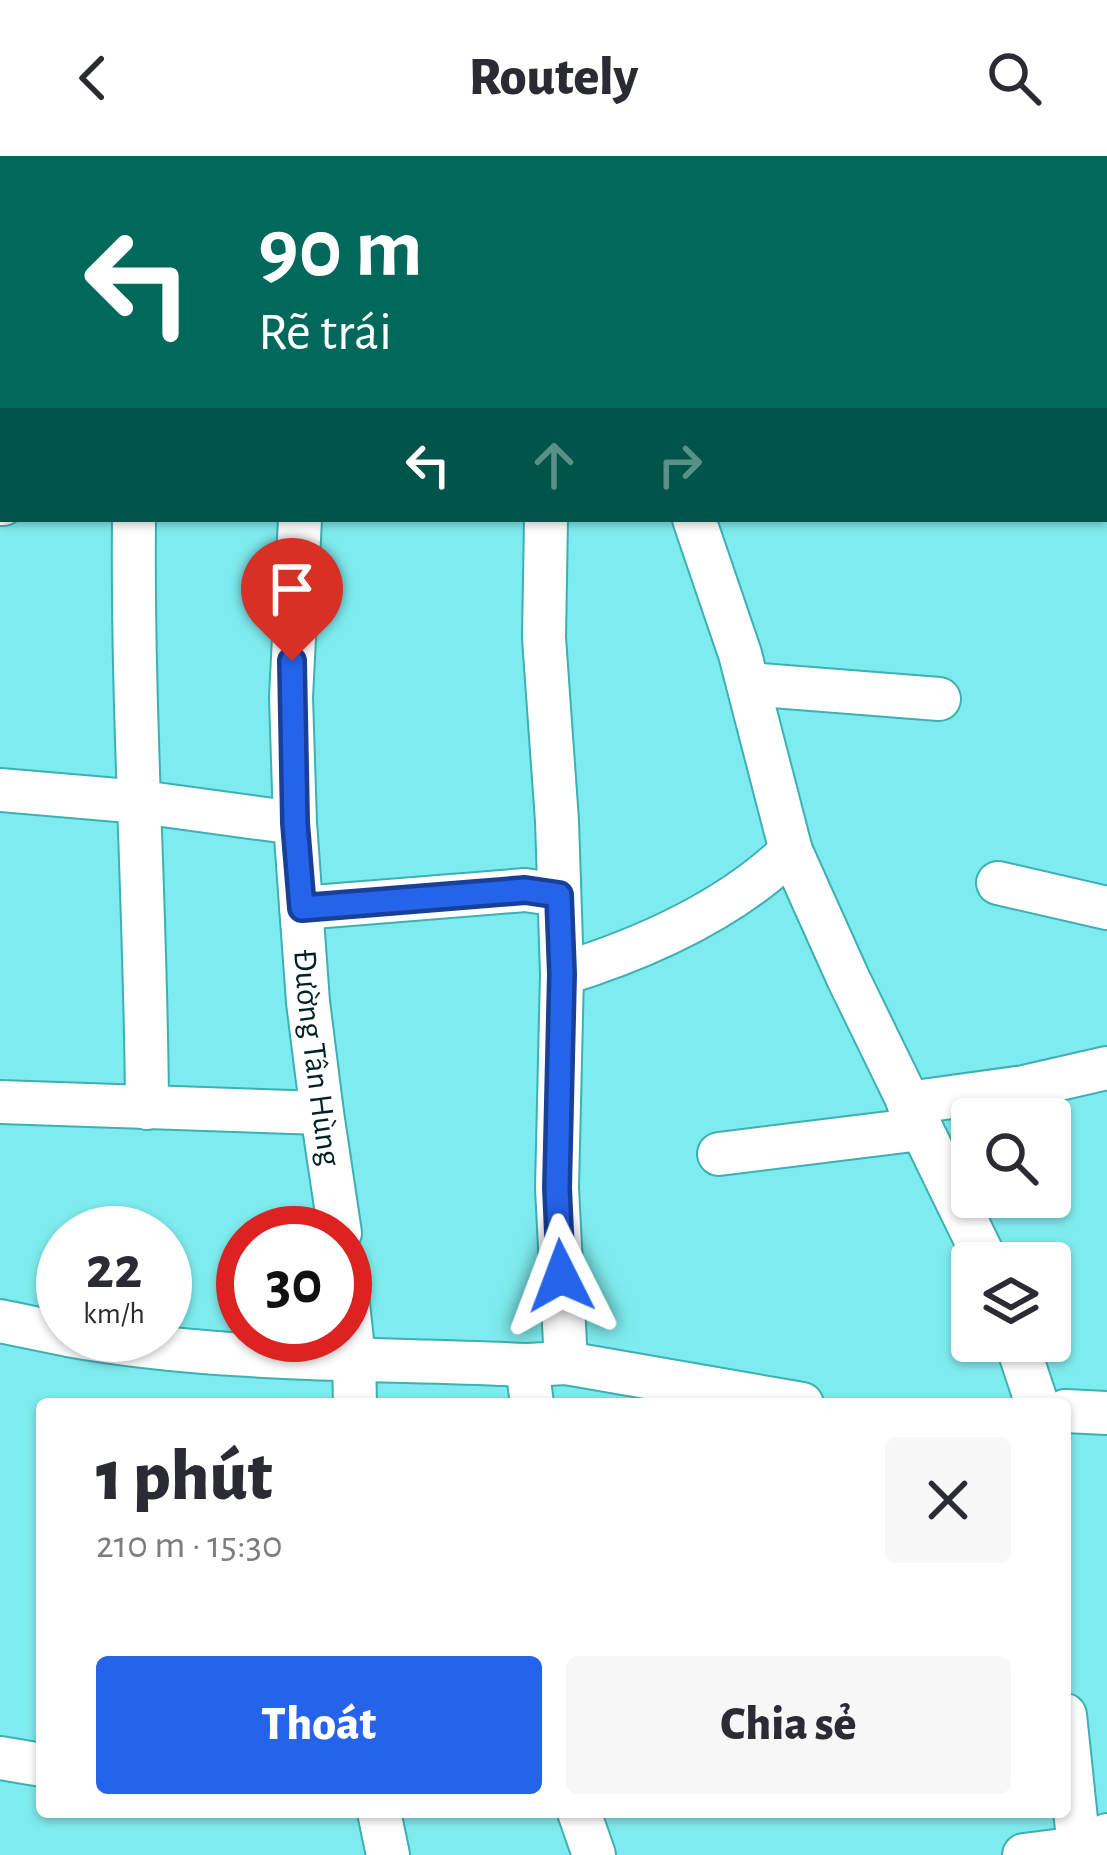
<!DOCTYPE html>
<html lang="vi">
<meta charset="utf-8">
<style>
body{margin:0;font-family:"Alegreya Sans",sans-serif;background:#f7f7f7;color:#2b2b33;height:100vh;display:flex;flex-direction:column;font-size:45px;white-space:nowrap}
*{box-sizing:border-box;margin:0}
p{font-size:39px;color:#7c7c81}
.icon{flex:none;width:66px;height:66px;fill:none;stroke:currentColor;stroke-width:2;stroke-linecap:round;stroke-linejoin:round}
.map{position:relative;flex:1;overflow:hidden}
.panel{position:absolute;left:36px;top:1242px;width:1035px;height:420px;display:flex;flex-direction:column;background:#fff;border-radius:12px;box-shadow:0 3px 9px #0004}
.panel>*{flex:none}
.banner{position:absolute;left:0px;top:0px;width:1107px;height:366px;box-shadow:0 3px 9px #0004;background:#00695c;color:#fff;overflow:hidden}
.controls{position:absolute;left:951px;top:942px;display:grid;gap:24px}
.controls a{display:grid;place-items:center;width:120px;height:120px;border-radius:12px;background:#fff;box-shadow:0 3px 9px #0004;font-size:60px}
.speed{position:absolute;left:36px;top:1050px;display:flex;gap:24px;font-size:60px;font-weight:700;text-align:center}
.speed>*{display:grid;place-content:center;width:156px;height:156px;border-radius:50%;background:#fff;box-shadow:0 3px 9px #0004;line-height:1}
.speed small{font-size:30px;font-weight:400}
.speed .limit{border:18px solid #d22;background:#fff;color:#111}
.pin{position:absolute;display:grid;place-items:center;width:102px;height:102px;color:#fff;margin:-123px -51px;border-radius:50% 50% 50% 0;rotate:-45deg;box-shadow:0 0 12px #0007}
.pin .icon{rotate:45deg}
.me{position:absolute;width:132px;margin:-66px;rotate:357deg;stroke-linejoin:round;filter:drop-shadow(0 0 9px #0008)}
.turn{display:flex;align-items:center;gap:42px;height:252px;padding:0 60px;font-size:54px}
.turn .icon{width:156px;height:156px;stroke-width:2.5}
.turn b{display:block;font-size:84px;line-height:102px}
.lanes{display:flex;align-items:center;height:114px;padding:0 60px;background:#0003;justify-content:center;gap:60px;direction:ltr}
.lanes .off{opacity:.35}
.round{display:grid;place-items:center;flex:none;width:126px;height:126px;border-radius:12px;background:#f7f7f7}
.headline{display:flex;align-items:center;justify-content:space-between;height:204px;padding:0 60px}
h1{font-size:72px;font-weight:800;line-height:90px}
.button{display:flex;gap:24px;margin-top:auto;padding:24px 60px}
.button a{flex:1;height:138px;border-radius:12px;background:#2563eb;color:#fff;font-size:48px;font-weight:800;line-height:138px;text-align:center}
.button a+a{background:#f7f7f7;color:#2b2b33}
header{display:flex;justify-content:space-between;align-items:center;height:156px;padding:0 60px;background:#fff;font-size:54px;font-weight:800}
.map>svg:first-child{display:block}
.lines{fill:none;stroke-linecap:round;stroke-linejoin:round}
.minor-casing{stroke:#3db0b4;stroke-width:46}
.minor{stroke:#fff;stroke-width:42}
.route-casing{stroke:#184099;stroke-width:30}
.route{stroke:#2563eb;stroke-width:21}
.labels{text-anchor:middle;dominant-baseline:central;stroke-width:9;stroke-linejoin:round;paint-order:stroke}
.street-label{font-size:33px;fill:#002123;stroke:#7eebee}
</style>
<header><svg class="icon" aria-label="back" viewBox="0 0 24 24"><path d="M15 5l-7 7 7 7"/></svg>Routely<svg class="icon" aria-label="search" viewBox="0 0 24 24"><circle cx="10" cy="10" r="6"/><path d="M15 15l6 6"/></svg></header>
<div class="map">
<svg width="1107" height="1699" viewBox="0 0 1107 1699">
<rect width="100%" height="100%" fill="#7eebee"/>
<g class="lines">
<defs>
<g id="minor">
<path d="M547 0 548 3"/>
<path d="M628 0 638 3"/>
<path d="M35 3 36 0"/>
<path d="M335 3V0"/>
<path d="M710 3 712 0"/>
<path d="M0 192 3 175"/>
<path d="M1104 239 1107 240"/>
<path d="M0 348H3"/>
<path d="M134 363C132 559 146 755 147 952"/>
<path id="s1" d="M300 363 291 541 295 667 308 846 322 957 340 1077"/>
<path d="M546 363 544 482 557 665 562 818 557 1032 566 1207"/>
<path d="M694 363 740 498 791 695 848 822 987 1107"/>
<path d="M748 528 939 543"/>
<path d="M0 634 141 646 295 667"/>
<path d="M998 727 1107 752"/>
<path d="M301 752 525 734 559 739"/>
<path d="M562 818C643 793 729 755 791 695"/>
<path d="M0 946 322 957"/>
<path d="M908 947 1024 931 1107 912"/>
<path d="M719 998 921 973"/>
<path d="M345 1120 354 1203 355 1248"/>
<path d="M0 1165 63 1178"/>
<path d="M68 1179C219 1206 374 1202 527 1209L566 1207 802 1248"/>
<path d="M1016 1185 1037 1248"/>
<path d="M527 1209 532 1248"/>
<path d="M1065 1255 1107 1257"/>
<path d="M1065 1559 1079 1692"/>
<path d="M0 1602 42 1609"/>
<path d="M379 1656 388 1699"/>
<path d="M579 1656 594 1699"/>
<path d="M1024 1699 1079 1692 1107 1679"/>
</g>
</defs>
<use href="#minor" class="minor-casing"/>
<use href="#minor" class="minor"/>
</g>
<g class="lines">
<defs>
<path id="route" d="M292 505 295 667 302 752 525 734 559 739 562 818 557 1032 561 1120"/>
</defs>
<use href="#route" class="route-casing"/>
<use href="#route" class="route"/>
</g>
<g class="labels">
<g class="street-label">
<text stroke="none"><textPath href="#s1" startOffset="540">Đường Tân Hùng</textPath></text>
</g>
</g>
</svg>
<div class="controls">
<a><svg class="icon" aria-label="search" viewBox="0 0 24 24"><circle cx="10" cy="10" r="6"/><path d="M15 15l6 6"/></svg></a>
<a><svg class="icon" aria-label="layers" viewBox="0 0 24 24"><path d="M12 4l9 5-9 5-9-5zM3 14l9 5 9-5"/></svg></a>
</div>
<div class="speed"><div>22<small>km/h</small></div><div class="limit">30</div></div>
<div class="pin" style="left:292px;top:505px;background:#d93025"><svg class="icon" aria-label="arrive" viewBox="0 0 24 24"><path d="M6 21V4h12l-3 4 3 4H6"/></svg></div>
<svg class="me" style="left:561px;top:1120px" viewBox="-20 -20 40 40"><path d="M0-17L14 15 0 8-14 15z" fill="#2563eb" stroke="#fff" stroke-width="4"/></svg>
<div class="banner">
<div class="turn"><svg class="icon" aria-label="left" viewBox="0 0 24 24"><path d="M17 20v-9H6M10 6l-5 5 5 5"/></svg><div><b>90 m</b>Rẽ trái</div></div>
<div class="lanes"><svg class="icon" aria-label="left" viewBox="0 0 24 24"><path d="M17 20v-9H6M10 6l-5 5 5 5"/></svg><svg class="icon off" aria-label="ahead" viewBox="0 0 24 24"><path d="M12 20V5M6 11l6-6 6 6"/></svg><svg class="icon off" aria-label="right" viewBox="0 0 24 24"><path d="M7 20v-9h11M14 6l5 5-5 5"/></svg></div>
</div>
<section class="panel">
<div class="headline"><div><h1>1 phút</h1><p>210 m · 15:30</p></div><a class="round"><svg class="icon" aria-label="close" viewBox="0 0 24 24"><path d="M6 6l12 12M18 6L6 18"/></svg></a></div>
<div class="button"><a>Thoát</a><a>Chia sẻ</a></div>
</section>
</div>
